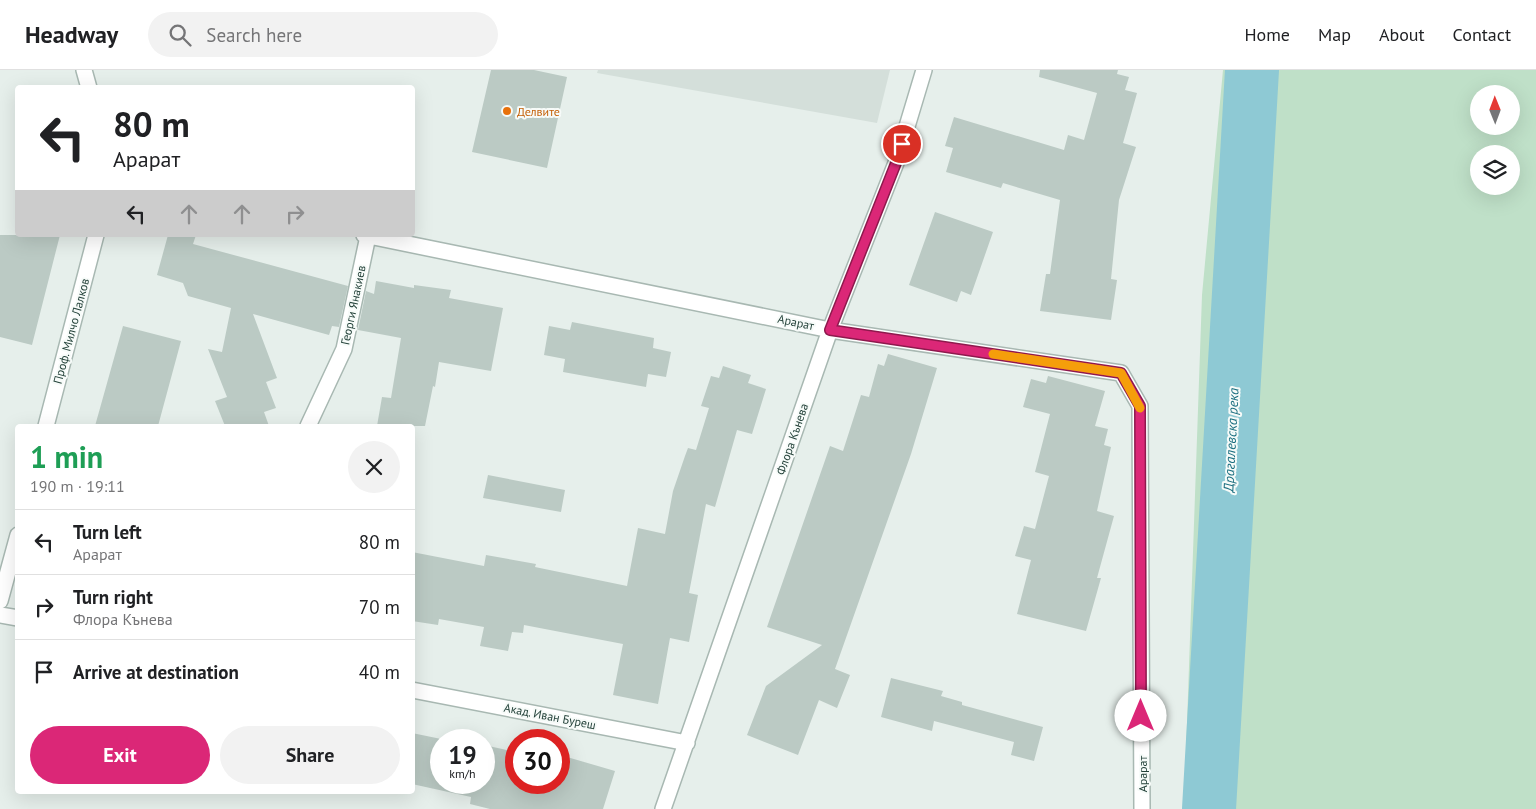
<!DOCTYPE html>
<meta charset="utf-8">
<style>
body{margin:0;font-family:"PT Sans",sans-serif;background:#f2f2f2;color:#202124;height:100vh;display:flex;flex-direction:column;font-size:19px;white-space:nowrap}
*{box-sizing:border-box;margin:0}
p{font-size:16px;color:#757577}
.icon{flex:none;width:28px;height:28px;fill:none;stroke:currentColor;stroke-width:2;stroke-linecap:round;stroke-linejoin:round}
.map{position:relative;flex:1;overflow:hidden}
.sheet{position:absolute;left:15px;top:354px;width:400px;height:370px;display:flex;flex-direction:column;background:#fff;border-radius:5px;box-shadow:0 5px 20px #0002}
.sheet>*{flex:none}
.top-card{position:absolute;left:15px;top:15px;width:400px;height:152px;border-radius:5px;box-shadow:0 5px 20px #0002;background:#fff;color:#202124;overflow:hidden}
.needle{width:32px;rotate:359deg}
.controls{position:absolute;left:1470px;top:15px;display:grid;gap:10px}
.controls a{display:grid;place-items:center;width:50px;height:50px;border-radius:50%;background:#fff;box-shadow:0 5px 20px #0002;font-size:25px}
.speed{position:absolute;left:430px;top:659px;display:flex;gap:10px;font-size:25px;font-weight:700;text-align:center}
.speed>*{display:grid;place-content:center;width:65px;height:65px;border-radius:50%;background:#fff;box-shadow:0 5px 20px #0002;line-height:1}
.speed small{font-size:12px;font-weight:400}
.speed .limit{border:8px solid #d22;background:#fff;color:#111}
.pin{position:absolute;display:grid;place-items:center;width:42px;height:42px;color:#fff;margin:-21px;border:2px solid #fff;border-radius:50%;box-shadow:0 1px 5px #0007}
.me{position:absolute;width:55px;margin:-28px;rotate:0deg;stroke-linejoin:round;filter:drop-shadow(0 0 4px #0008)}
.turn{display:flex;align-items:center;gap:18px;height:105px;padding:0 15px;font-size:22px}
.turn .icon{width:65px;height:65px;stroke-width:2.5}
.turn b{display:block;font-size:35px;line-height:42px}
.lanes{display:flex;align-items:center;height:48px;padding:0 15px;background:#0003;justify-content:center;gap:25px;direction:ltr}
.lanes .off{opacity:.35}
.round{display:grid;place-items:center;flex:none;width:52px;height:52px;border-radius:26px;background:#f2f2f2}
.headline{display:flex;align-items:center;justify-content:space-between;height:85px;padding:0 15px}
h1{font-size:30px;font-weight:700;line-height:38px;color:#1e9e55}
.action{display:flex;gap:10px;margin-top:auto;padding:10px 15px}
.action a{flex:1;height:58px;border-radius:30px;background:#db2777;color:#fff;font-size:20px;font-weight:700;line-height:58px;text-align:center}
.action a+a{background:#f2f2f2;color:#202124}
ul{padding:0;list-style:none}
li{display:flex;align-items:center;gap:15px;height:65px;padding:0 15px;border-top:1px solid #e0e0e0}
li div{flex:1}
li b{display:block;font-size:19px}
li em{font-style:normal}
header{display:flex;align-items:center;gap:30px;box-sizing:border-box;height:70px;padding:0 25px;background:#fff;border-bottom:1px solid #e0e0e0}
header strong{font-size:24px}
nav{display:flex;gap:28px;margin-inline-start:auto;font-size:18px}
.search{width:350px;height:45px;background:#f2f2f2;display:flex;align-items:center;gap:12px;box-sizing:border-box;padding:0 18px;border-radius:28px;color:#757577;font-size:19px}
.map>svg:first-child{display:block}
.built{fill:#d4dfda}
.green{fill:#bfe0c8;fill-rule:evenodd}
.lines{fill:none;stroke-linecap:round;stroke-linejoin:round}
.river{stroke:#8ec9d4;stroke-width:54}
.building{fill:#bbcac4}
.street-casing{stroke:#a8b8b2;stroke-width:18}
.street{stroke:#fff;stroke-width:15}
.route-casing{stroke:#8e194d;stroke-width:12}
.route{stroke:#db2777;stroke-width:9}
.slow{stroke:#f59e0b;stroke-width:9}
.food-dot{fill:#e8710a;stroke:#f7fbf9;stroke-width:2}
.labels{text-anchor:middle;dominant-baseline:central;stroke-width:4;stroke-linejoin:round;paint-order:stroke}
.food-label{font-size:12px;fill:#c56008;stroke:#f7fbf9;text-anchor:start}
.street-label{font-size:12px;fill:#24423a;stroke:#f7fbf9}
.water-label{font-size:14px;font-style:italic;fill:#1c6f80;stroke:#f7fbf9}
</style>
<header>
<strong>Headway</strong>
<div class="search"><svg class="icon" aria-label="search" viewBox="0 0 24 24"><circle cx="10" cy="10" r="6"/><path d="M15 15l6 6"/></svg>Search here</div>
<nav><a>Home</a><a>Map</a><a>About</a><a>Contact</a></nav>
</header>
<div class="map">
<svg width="1536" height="739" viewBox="0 0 1536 739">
<rect width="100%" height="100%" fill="#e6efeb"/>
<path class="built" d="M598 0H890L877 53 597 3Z"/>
<path class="green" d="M1223 0H1536V739H1184L1202 225ZM1479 24H1511V56H1479ZM1479 84H1511V116H1479Z"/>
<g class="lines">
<path class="river" d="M1209 739 1252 0"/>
</g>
<path class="building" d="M491 0H534L567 7 547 98 472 82Z
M1040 0H1118L1117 4 1129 7 1125 20 1137 23 1123 73 1136 77 1119 130 1111 209 1117 210 1111 250 1040 241 1046 204H1050L1060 130 1003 113 1001 118 946 102 953 78 945 76 954 47 1064 80 1068 65 1084 70 1097 23 1039 7Z
M935 142 993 162 971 225 961 221 957 232 909 215Z
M0 165H60L32 275 0 267Z
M168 165H196L193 174 348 216 339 257 332 256 329 265 253 244 277 308 266 312 276 338 264 342 269 356H225L215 331 227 327 208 279 222 282 231 238 188 226 183 213 157 205Z
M376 211 414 218V215L451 220 449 228 503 238 491 301 439 292 435 317 433 316 425 356H377L382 327 391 328 401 268 358 260 366 221 374 224Z
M572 252 654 268 653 278 671 282 666 307 648 304 646 317 563 302 565 289 544 285 549 256 570 260Z
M123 256 181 271 158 356H95Z
M888 284 937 298 911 384 835 599 850 605 837 638 819 630 798 685 747 665 766 616 822 575 767 557 830 376 843 381 861 325 869 327 878 294 884 296Z
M723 296 751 305 748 313 766 319 752 364 737 360 715 437 706 434 689 523 698 525 689 572 670 568 658 634 613 625 623 574 524 555 523 563 512 562 508 581 480 576 484 557 439 549 438 555 412 551V482L484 496 486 485 536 494 535 497 627 516 638 458 665 464 673 421 685 386 688 378 696 380 709 338 701 336 711 306 719 308Z
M1048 306 1105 321 1095 356 1108 359 1104 375 1111 377 1097 441 1114 446 1097 508H1101L1086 561 1017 544 1031 490 1015 486 1024 456 1035 459 1049 406 1035 402 1050 344 1023 337 1031 309 1046 313Z
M488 405 565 420 561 442 483 428Z
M891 608 943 621 941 626 962 632V635L1043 657 1034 691 1011 685 1014 672 934 651 932 661 881 647Z
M412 663 446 670H441V712H484V675L516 682V712H559V695L564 696 567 687 615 701 603 739H490L470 734 471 727 412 714Z"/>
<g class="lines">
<defs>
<path id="street" d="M84 0 89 18
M364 165 830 260 1121 303 1140 336 1142 739
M46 356 96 165
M308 356 344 279 368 166
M0 531 18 465
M0 545 18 548
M412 620 687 673
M663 739 830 260 896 93 924 0"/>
</defs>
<use href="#street" class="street-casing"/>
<use href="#street" class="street"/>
</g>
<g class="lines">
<defs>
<path id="route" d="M902 74 896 93 830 260 1121 303 1140 336 1141 646"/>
</defs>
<use href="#route" class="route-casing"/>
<use href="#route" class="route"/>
<path class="slow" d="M993 284 1121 303 1140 338"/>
</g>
<circle class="food-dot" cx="507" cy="41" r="5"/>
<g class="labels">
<g class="food-label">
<text x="517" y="41">Делвите</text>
</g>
<g class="street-label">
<text transform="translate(353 235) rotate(-78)">Георги Янакиев</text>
<text transform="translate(796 252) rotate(12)">Арарат</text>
<text transform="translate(71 261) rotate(-75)">Проф. Милчо Лалков</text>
<text transform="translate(792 369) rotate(-71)">Флора Кънева</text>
<text transform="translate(550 646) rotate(11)">Акад. Иван Буреш</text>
<text transform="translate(1142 704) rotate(-90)">Арарат</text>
</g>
<g class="water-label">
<text transform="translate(1231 370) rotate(-87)">Драгалевска река</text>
</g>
</g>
</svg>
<div class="controls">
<a><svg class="needle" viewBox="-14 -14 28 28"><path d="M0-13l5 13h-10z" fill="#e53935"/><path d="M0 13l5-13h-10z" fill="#757577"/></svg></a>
<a><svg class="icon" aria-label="layers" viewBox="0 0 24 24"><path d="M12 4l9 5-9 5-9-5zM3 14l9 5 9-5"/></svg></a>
</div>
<div class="speed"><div>19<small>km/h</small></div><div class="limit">30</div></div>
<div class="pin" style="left:902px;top:74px;background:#d93025"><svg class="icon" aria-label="arrive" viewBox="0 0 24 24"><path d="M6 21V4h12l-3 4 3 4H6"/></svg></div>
<svg class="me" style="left:1141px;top:646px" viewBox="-20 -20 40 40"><circle r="19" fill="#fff"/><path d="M0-13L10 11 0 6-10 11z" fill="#db2777"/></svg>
<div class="top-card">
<div class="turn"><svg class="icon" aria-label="left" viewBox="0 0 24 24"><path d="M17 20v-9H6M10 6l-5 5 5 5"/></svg><div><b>80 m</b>Арарат</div></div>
<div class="lanes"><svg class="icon" aria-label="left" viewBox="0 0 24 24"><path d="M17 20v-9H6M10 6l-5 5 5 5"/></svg><svg class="icon off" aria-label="ahead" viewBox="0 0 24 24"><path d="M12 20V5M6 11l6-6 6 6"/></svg><svg class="icon off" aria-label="ahead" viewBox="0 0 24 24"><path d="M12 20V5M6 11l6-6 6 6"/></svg><svg class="icon off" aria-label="right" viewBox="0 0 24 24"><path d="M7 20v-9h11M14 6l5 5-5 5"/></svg></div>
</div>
<section class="sheet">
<div class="headline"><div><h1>1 min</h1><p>190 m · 19:11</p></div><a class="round"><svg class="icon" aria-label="close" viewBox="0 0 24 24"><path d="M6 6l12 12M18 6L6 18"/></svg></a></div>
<ul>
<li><svg class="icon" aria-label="left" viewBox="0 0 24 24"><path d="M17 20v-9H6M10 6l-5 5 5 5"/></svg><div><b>Turn left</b><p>Арарат</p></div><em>80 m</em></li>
<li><svg class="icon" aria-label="right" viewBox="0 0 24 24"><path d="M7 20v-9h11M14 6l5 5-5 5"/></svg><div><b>Turn right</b><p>Флора Кънева</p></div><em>70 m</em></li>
<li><svg class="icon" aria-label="arrive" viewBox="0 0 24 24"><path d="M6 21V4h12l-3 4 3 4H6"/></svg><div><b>Arrive at destination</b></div><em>40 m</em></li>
</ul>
<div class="action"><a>Exit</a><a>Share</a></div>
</section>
</div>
